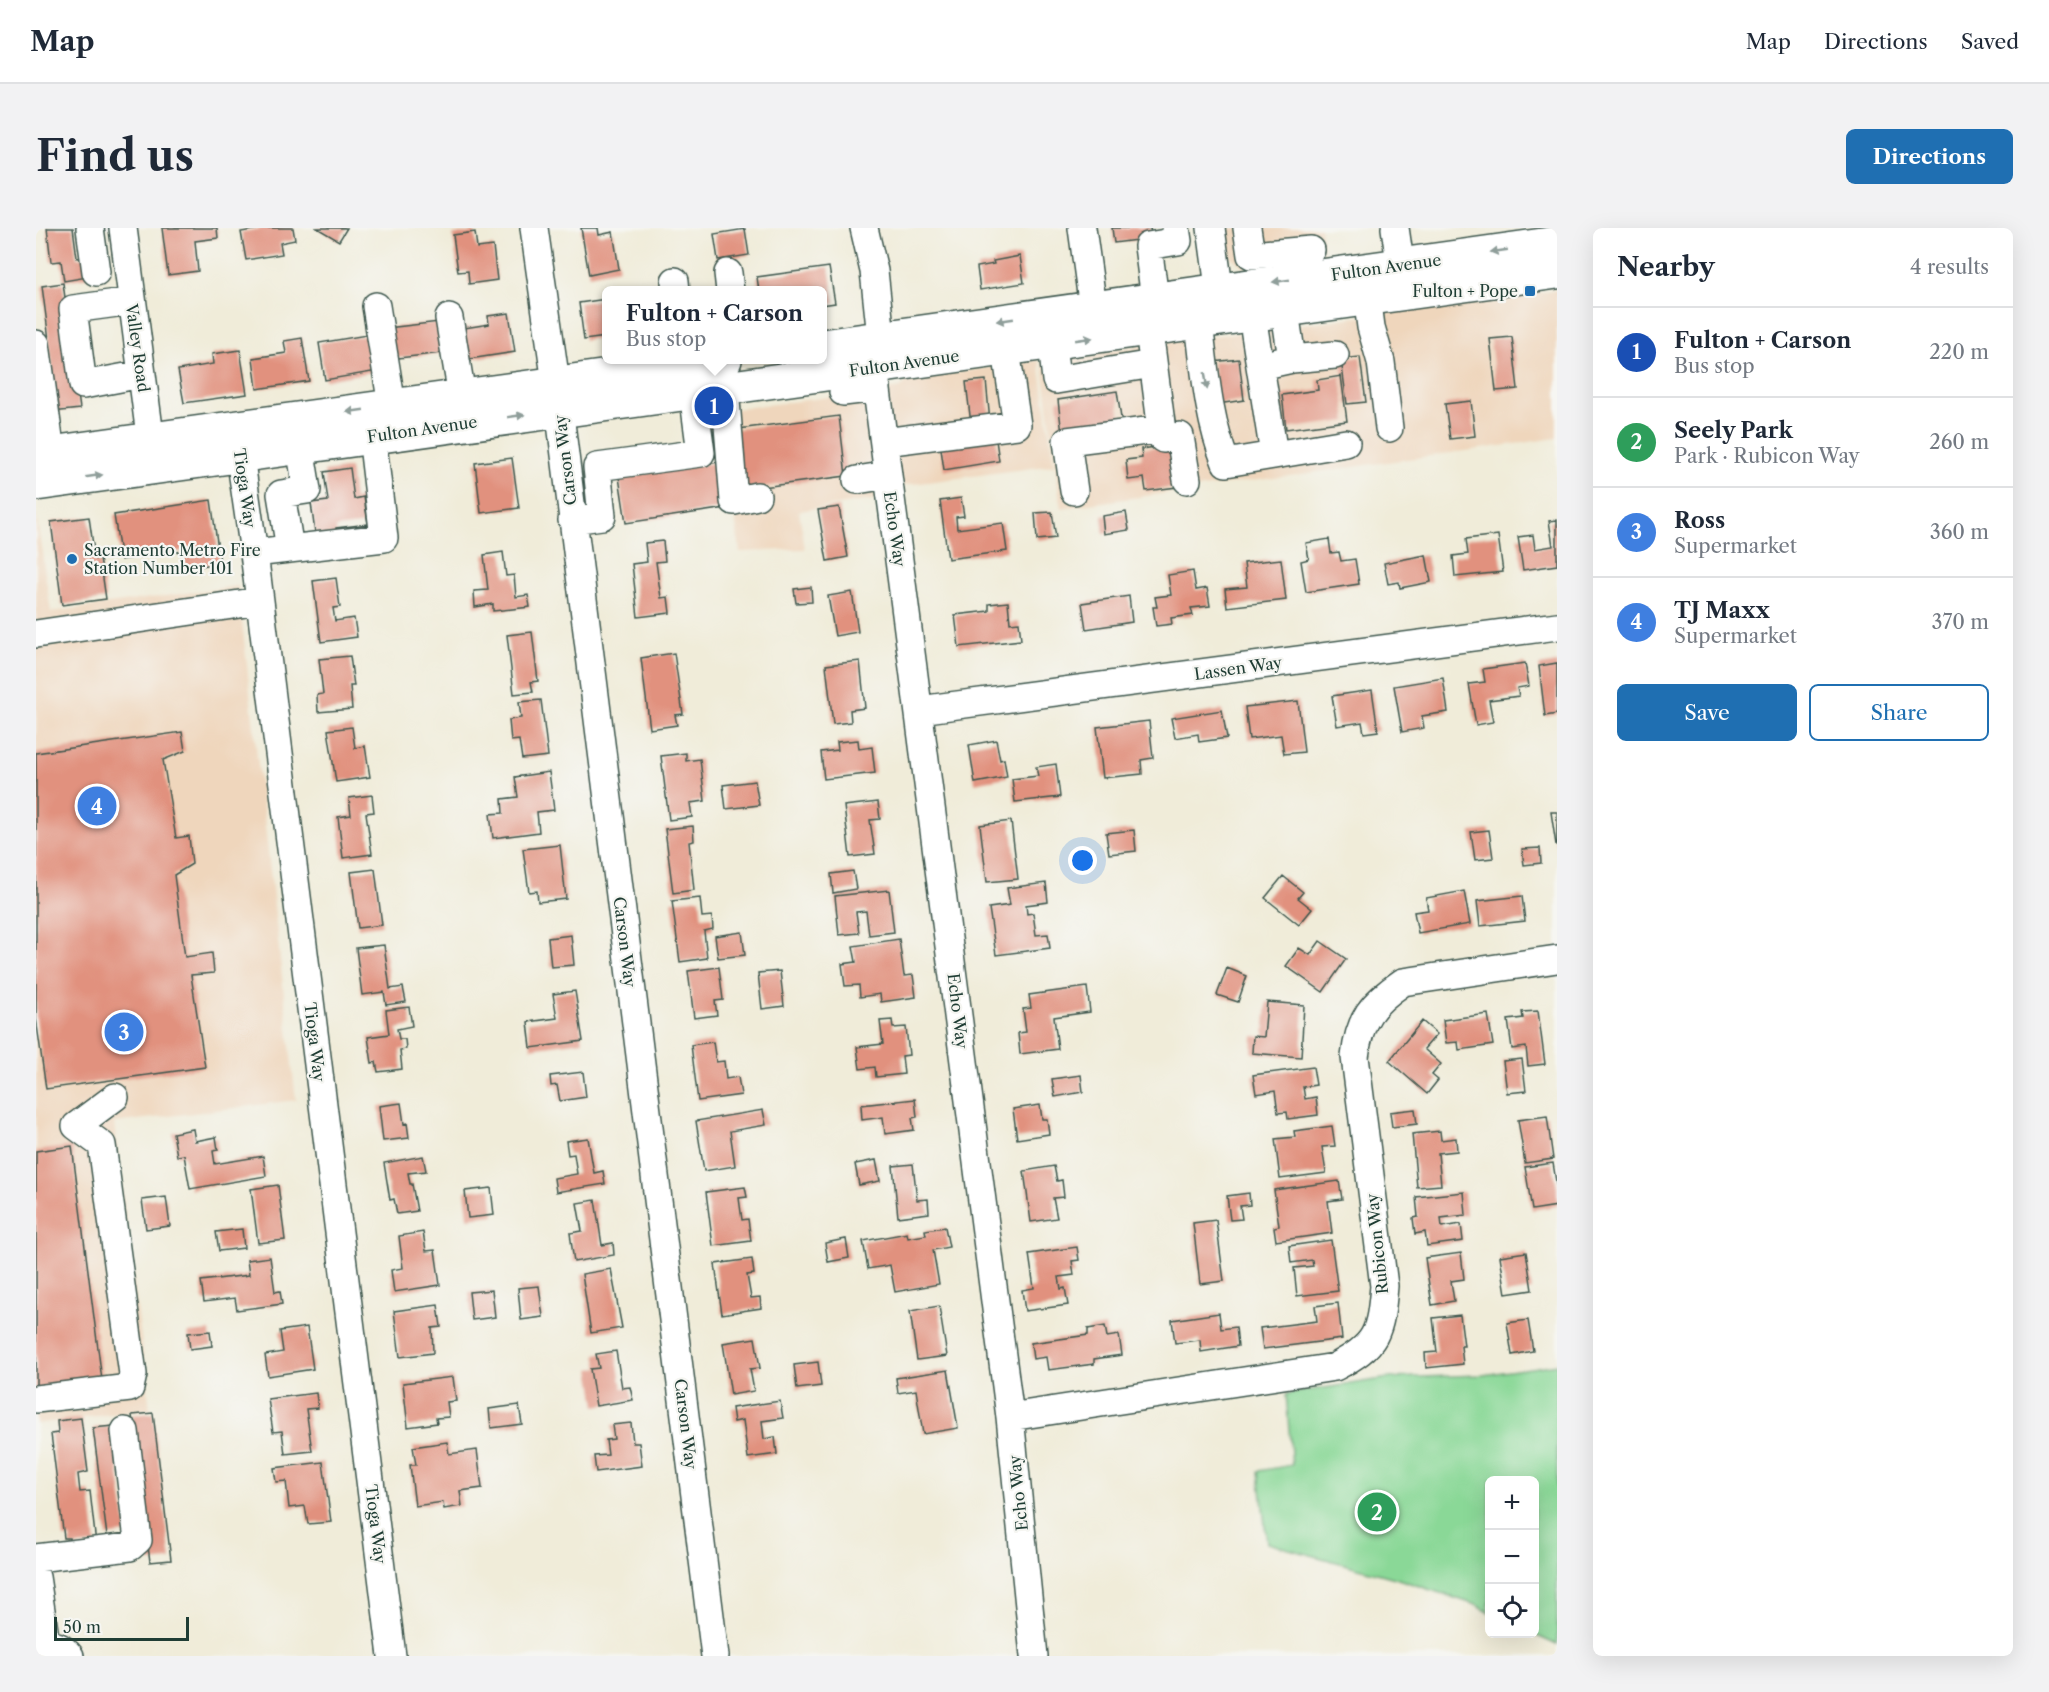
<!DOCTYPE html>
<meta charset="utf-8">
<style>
body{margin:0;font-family:"Libre Caslon Text",serif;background:#f2f2f3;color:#1f2937}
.controls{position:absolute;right:18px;bottom:18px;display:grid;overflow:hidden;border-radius:9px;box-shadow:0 6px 24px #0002}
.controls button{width:54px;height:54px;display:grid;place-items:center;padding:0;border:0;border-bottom:2px solid #e0e1e3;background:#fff;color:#1f2937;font:30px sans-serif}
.scale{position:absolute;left:18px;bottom:15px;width:135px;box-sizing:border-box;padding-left:6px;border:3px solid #1f3d34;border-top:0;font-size:16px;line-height:21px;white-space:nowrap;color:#1f3d34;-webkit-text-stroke:4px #f6f6f2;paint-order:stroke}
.you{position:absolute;left:1047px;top:633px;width:21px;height:21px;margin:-15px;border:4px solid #fff;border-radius:50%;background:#1a73e8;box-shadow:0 0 0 9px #1a73e833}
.badge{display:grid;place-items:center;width:39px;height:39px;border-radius:50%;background:#1f6fb2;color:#fff;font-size:20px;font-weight:700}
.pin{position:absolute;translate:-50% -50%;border:3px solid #fff;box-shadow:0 2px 6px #0006}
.popup{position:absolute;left:566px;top:58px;width:225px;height:78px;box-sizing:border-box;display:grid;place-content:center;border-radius:9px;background:#fff;filter:drop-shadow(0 2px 4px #0005);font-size:20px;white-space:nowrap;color:#747a83}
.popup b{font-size:22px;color:#1f2937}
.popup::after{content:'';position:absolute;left:50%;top:100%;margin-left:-12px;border:12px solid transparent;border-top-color:#fff}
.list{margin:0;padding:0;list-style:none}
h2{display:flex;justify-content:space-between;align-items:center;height:78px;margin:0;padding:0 24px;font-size:26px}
h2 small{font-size:20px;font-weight:400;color:#747a83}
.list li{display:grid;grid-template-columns:39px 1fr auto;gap:18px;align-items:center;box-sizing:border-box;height:90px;padding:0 24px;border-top:2px solid #e0e1e3}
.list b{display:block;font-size:22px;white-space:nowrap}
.list p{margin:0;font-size:20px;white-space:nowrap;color:#747a83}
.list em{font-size:20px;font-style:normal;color:#747a83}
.actions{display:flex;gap:12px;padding:18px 24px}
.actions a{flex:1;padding:14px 0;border:2px solid #1f6fb2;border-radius:9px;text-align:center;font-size:21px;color:#1f6fb2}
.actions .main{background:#1f6fb2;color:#fff}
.icon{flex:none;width:33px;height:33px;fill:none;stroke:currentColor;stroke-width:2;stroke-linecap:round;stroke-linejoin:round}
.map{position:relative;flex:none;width:1521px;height:1428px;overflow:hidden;border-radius:9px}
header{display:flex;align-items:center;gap:36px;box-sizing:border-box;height:84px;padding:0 30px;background:#fff;border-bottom:2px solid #e0e1e3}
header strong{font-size:28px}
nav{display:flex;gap:33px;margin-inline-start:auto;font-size:21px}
.intro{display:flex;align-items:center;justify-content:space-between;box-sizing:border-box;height:144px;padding:0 36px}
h1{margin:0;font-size:42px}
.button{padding:15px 27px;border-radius:9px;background:#1f6fb2;color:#fff;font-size:21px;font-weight:700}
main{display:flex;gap:36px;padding:0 36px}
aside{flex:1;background:#fff;border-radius:9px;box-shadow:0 6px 24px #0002}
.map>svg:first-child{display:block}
</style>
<header>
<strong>Map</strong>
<nav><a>Map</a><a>Directions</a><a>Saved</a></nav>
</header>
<div class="intro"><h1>Find us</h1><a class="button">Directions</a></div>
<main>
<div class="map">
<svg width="1521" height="1428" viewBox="0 0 1521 1428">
<rect width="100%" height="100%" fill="#f6f6f2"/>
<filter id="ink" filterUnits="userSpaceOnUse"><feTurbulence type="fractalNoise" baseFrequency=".0167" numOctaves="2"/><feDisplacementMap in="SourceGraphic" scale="12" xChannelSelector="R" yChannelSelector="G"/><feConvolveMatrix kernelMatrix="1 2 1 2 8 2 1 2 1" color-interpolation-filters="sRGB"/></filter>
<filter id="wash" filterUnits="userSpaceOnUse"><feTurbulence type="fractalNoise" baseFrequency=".008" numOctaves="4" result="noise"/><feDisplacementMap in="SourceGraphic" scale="24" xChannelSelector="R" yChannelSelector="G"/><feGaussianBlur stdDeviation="1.35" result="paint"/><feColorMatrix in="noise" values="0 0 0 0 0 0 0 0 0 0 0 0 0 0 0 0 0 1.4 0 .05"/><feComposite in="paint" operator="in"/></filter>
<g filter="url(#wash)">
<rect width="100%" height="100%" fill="#f0ecd9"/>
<path fill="#efd6bc" d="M1190,0H1284L1288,27L1208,39L1194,28Z
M1521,62V210L1025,280L1006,131Z
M1003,132L1018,237L840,261L841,271L763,283L769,321L704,324L683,183L865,160L871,152Z
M0,286L15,384L202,358L260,872L78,895L114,1181L0,1196Z"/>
<path fill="#8ad897" stroke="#548a66" stroke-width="1.5" d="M1521,1136V1417L1497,1406L1498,1252H1454L1453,1384L1440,1377L1359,1350L1231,1315L1223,1243L1256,1237L1250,1166L1353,1150L1447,1147Z"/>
<g id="blocks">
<path fill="#e1917e" d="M11,0H37L41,30L50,29L52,49L28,53L25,33L15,34Z
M126,0H181L182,10L159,13L162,43L132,47Z
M229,0H257L259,12L244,15L246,26L210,32L205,4Z
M281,0H311L303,13Z
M545,0H562L563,7L577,4L583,41L553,47Z
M1076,0H1114L1116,10L1078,15Z
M709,1L713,27L682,32L678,6Z
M439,4L441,20L457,18L461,52L433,56L432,43L422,44L417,7Z
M984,28L988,55L944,62L941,39L958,36L957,33Z
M793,39L799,75L786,77V63H723L721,49Z
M27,55L44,181L16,184V135L6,58Z
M570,71V109L548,112L543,75Z
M473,85L479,124L427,132L422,101L453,96L452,88Z
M403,94L406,125L354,131L351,100Z
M336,106L342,143L289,152L283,115Z
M1476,109L1482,161L1460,163L1454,111Z
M266,110L273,153L221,161L217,130L250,125L248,113Z
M204,122L211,166L148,175L142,142L177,136L176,126Z
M1324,129L1330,174L1311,176L1305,131Z
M1203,131L1208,172L1182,176L1177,134Z
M1305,148L1311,193L1250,201L1246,167L1282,162L1281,152Z
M950,152L954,194L935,196L930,154Z
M1081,163L1086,197L1026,206L1022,172Z
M1435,173L1439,208L1414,211L1409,176Z
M803,188L810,248L703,262L695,202Z
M959,205L963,233L908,242L904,214Z
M1136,217L1141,259L1110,263L1108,250L1092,252L1090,232L1106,230L1105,221Z
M476,230L483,280L445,285L439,235Z
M683,234L690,280L590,295L583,249Z
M314,240L318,271L328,269L332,296L300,300L301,309L280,312L275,275L292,273L288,244Z
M925,270L928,288L920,289L921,301L967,295L971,323L912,331L904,273Z
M175,272L184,335L147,341L146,323L85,332L78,287Z
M803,279L812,329L791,333L782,282Z
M1016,284L1020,310L1001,312L999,285Z
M1090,284L1093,302L1068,306L1066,288Z
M53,289L59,331L64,330L70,371L26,377L15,294Z
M1521,292V337L1487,342L1482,309L1497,307L1499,321L1517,318L1513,293Z
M1462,307L1467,344L1419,349L1417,328L1432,326L1430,311Z
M1293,311L1295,325L1303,324L1305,333L1319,331L1323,356L1270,364L1265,333L1273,331L1270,315Z
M627,313L629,333L620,334L625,370L632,369L634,385L602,389L596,336L611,334L609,315Z
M467,324L470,348L478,347L480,369L492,367L494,379L457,383V376L439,379L438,363L452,362L448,327Z
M1390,327L1395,354L1364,360L1363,354L1352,356L1348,335Z
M1245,331L1250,372L1191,379L1189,361L1211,359L1208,335Z
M1157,343L1160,362L1171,360L1174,378L1155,380L1157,387L1135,390L1136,396L1120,398L1117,379H1121L1119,369L1135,367L1132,347Z
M300,350L304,379L297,380L299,393L318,390L321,409L285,414L277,353Z
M775,359L776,374L760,375L758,361Z
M816,364L822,404L799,408L792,368Z
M1093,368L1096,394L1050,401L1046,375Z
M972,374L974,395L983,394L985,412L923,419L919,387L953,383V376Z
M496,404L502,453L495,454L497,464L478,466L471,407Z
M638,425L647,486L639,487L641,497L614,501L605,430Z
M314,428L318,458H314L316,481L282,484L281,467L287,466L283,431Z
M824,433L829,480L814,482L815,494L797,496L790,437Z
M1489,435L1493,458L1481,460L1483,468L1453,472L1457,494L1440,497L1433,456L1449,454L1447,441Z
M1521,435V486L1509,488L1503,438Z
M1407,450L1412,484L1386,488L1388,500L1366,504L1358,458Z
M1336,462L1342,503L1328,505L1326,494L1301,498L1296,468Z
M505,472L512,528L486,531L483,512L475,513L473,492L485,490L483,474Z
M1262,473L1268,524L1248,526L1245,507L1213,511L1209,479Z
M1186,482L1191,510L1163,514L1162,506L1139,510L1135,490Z
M1113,493L1117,530L1105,532L1106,546L1067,550L1061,499Z
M316,499L319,520L329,518L334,549L300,554L292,502Z
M146,504L149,523L127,532L140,610L153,608L156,636L138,647L149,729L176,725L178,745L155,747L169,839L10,861L0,790V525Z
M822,512L823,521L836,519L839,545L788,551L785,524L802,522L801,514Z
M960,512L964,532L968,531L971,549L939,555L933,517Z
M650,525V533L664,531L669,573L654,575L656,589L633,592L625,528Z
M1020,536L1024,569L979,574L976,551L1002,548L1000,539Z
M513,544L518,582L501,584L503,604L457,610L454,586L467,585L466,571L482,569L479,549Z
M719,553L723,577L690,581L687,557Z
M336,567L338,584L330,585L336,626L307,630L302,589L315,587L313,570Z
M842,574L844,591L834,592L839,626L814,629L808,578Z
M1515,584H1521V617H1520Z
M975,593L982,651L951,654L944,597Z
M657,598L658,613L653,614L658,662L637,665L629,601Z
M1098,602L1100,623L1073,626L1070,605Z
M1453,602L1457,630L1439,632L1435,604Z
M524,617L530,671L502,674L501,663L493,664L487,621Z
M1504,620L1505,635L1488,637L1486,621Z
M339,641L346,697L322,700L315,644Z
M817,643L820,661L797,665L795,646Z
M1247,648L1267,664L1262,670L1276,681L1263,697L1229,670Z
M1010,655L1012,674L990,677L991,686L997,685L1000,707L1012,706L1014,720L960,727L953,680L974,677L971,660Z
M853,662L858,704L833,707L830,683L820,684L823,705L803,707L799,668Z
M1428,663L1434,696L1382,705L1378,684L1392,682L1390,670Z
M1486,668L1489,693L1444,698L1441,673Z
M664,670L666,689L676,688L677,701L668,703L671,730L644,734L636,673Z
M706,704L709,727L682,730L679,708Z
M535,707L538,737L515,739L512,710Z
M863,711L868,748L877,747L880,769L845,774L844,766L824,769L823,757L809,758L806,736L820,734L817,718Z
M1284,713L1310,731L1287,764L1250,738L1263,720L1274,727Z
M348,717L354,761L367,759L370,774L350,777L348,764L326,767L320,720Z
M683,739L687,772L679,773L681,787L658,790L652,743Z
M1191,740L1211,748L1202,774L1181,767Z
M744,743L748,778L726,781L722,745Z
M1051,759L1054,784L1018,789L1022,821L984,826L982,805L990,804L987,781L995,780L993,767Z
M539,763L547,813L495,820L492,794L521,790L517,766Z
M1231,774L1268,777L1265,829L1216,825L1217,808L1228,809Z
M373,779L376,798L361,801L363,811H369L370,821L364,822L366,841L342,844L340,834L336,835L332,809L353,806L350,782Z
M1502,783L1509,836L1492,838L1490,819L1476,821L1472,792L1487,790L1486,784Z
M1452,786L1457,817L1423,822L1422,814L1410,815L1407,792Z
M856,792L857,800L870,799L873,827L866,828L868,846L840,849L839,839L824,841L821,819L847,816L844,793Z
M1386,793L1401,806L1388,821L1405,836L1396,847L1402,852L1391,866L1353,833Z
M677,814L680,834L688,833L690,851L702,849L705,867L662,873L655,817Z
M1486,831L1490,863L1471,865L1467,833Z
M1277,839L1280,857L1267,859L1269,871L1280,869L1282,887L1252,891L1251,884L1242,885L1239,863L1220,866L1217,847Z
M547,844L550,869L524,873L521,857L515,858L514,848Z
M1045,847L1047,864L1019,869L1016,851Z
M879,871L881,889L876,890L878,902L849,906L847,889L826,892L825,877Z
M365,875L368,896L371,895L373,910L347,913L343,878Z
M1004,877L1006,891H1011L1013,906L981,911L977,881Z
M1379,881L1381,896L1356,899L1354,884Z
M727,882L730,897L694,903L699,938L668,943L660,893Z
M1511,888L1517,931L1489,935L1482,892Z
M1296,898L1299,918L1286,919L1290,945L1244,951L1239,911L1259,909L1258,903Z
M157,901L159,913L180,909L182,922L177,923L179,936L227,928L230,948L154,961L148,927L141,928L137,905Z
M1404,903L1405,912L1420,910L1421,923L1402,925L1405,957L1381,959L1376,906Z
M552,910L558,945L567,943L569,956L520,964L518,950L541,946L538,926L532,927L530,913Z
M36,918L66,1152L0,1162V923Z
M387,928L390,943L372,945L374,956H376L381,983L361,986L358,971L354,972L348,935Z
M840,932L844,953L823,957L819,936Z
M1517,935L1521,960V978L1496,982L1489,939Z
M877,936L881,972L892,971L893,985L862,989L857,938Z
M1018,938L1021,953L1026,952L1028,969L1017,970L1021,990L995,994L988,943Z
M1303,953L1306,971L1292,973L1296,1005L1240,1013L1238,999L1243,998L1238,962Z
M242,957L249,1012L222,1015L215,961Z
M709,959L711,969L703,970L706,992L712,991L715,1013L677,1018L670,964Z
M455,960L458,987L432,990L429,963Z
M1428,964L1430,987L1405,990L1406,999L1425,996L1427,1013L1391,1018L1389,1004L1379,1006L1377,990L1382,989L1380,969Z
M1213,965L1214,977L1204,978L1206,991L1194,992L1191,968Z
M130,969L134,998L110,1001L106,972Z
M559,972L566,1017L577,1015L578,1027L538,1034L534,1005L546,1003L541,975Z
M1180,992L1188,1053L1164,1056L1157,995Z
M909,999L913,1019L897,1022L903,1056L859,1064L854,1037L832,1041L827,1013L871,1005L872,1010L890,1007L889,1002Z
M206,1001L208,1020L183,1023L180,1004Z
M387,1004L390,1023L399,1022L404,1057L358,1064L355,1042L367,1040L363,1008Z
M810,1011L813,1030L792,1034L789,1015Z
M1295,1012L1302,1063L1261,1068L1258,1040L1277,1038L1276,1032L1255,1035L1253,1018Z
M1041,1019L1043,1032L1036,1033L1038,1047L1023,1049L1025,1061L1029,1060L1032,1077L989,1083L986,1062L998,1060L993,1026Z
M1490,1024L1496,1062L1470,1066L1464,1028Z
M1425,1025L1428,1051L1415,1053L1418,1073L1396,1077L1389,1030Z
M234,1029L239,1064L244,1063L246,1076L201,1082L199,1070L168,1074L165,1053L213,1047L211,1032Z
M716,1031L718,1046L711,1047L715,1070L724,1069L725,1080L686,1086L679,1036Z
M575,1041L586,1100L555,1105L546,1046Z
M503,1058L507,1089L485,1092L482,1060Z
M456,1062L459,1089L436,1092L433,1064Z
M1302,1075L1306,1111L1227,1121L1224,1100L1281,1093L1279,1078Z
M402,1077L405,1099L396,1100L397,1125L364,1129L358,1083Z
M903,1078L911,1128L881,1132L874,1083Z
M1183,1085L1185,1101L1200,1099L1202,1118L1165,1124L1164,1112L1139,1115L1136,1092Z
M1424,1087L1428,1118H1425L1427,1136L1390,1140L1389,1125L1401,1124L1397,1090Z
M1492,1092L1497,1123L1476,1127L1471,1095Z
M1069,1098L1071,1109L1083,1107L1086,1127L1058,1131V1136L1012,1142L1010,1129L997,1131L995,1115L1052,1107V1101Z
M271,1099L277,1141L232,1148L229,1127L247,1124L244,1103Z
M174,1103L176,1118L154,1121L152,1105Z
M719,1110L724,1140L714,1141L718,1163L695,1167L687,1115Z
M580,1123L586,1160L594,1159L597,1172L560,1178L554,1141L563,1140L560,1126Z
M782,1134L785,1158L761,1161L758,1137Z
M912,1142L922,1200L887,1206L880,1162L862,1165L860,1150Z
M417,1149L420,1173L411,1174L413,1189L400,1190L401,1195L372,1199L367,1155Z
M280,1165L282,1180L270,1181L276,1223L249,1226L246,1203L237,1204L232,1171Z
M744,1173L747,1190L726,1193L728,1211L739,1209L741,1226L712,1230L707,1192L698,1194L696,1180Z
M483,1177L486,1196L455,1200L453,1181Z
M117,1185L135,1332L114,1334L96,1187Z
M45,1190L52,1244L42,1246L44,1264L54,1263L60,1316L35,1319L34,1310H28L15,1206L22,1205L21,1193Z
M595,1195L597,1215H603L606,1238L560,1244L558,1228L572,1227L570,1212L578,1211L576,1197Z
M77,1198L91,1305L71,1308L57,1200Z
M411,1214L413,1226L441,1222L446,1260L424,1263L426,1278L408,1281L407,1274L379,1278L374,1237H380L377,1219Z
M287,1234L295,1294L272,1296L269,1278L253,1280L250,1253L240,1254L238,1240Z"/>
</g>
</g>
<g filter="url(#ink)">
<use href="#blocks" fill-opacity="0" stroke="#3e574d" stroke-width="1.5"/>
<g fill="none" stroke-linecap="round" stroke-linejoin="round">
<defs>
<path id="minor" d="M54,0L60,44
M87,0L117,231
M498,0L520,155L679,1428
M828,0L838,43L845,109L838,139L974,1189L998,1428
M1046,0L1057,80
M1175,0L1186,82
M1211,0L1215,27L1275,22
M1359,0L1367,55
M692,45L694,63
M1329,52L1335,99L1345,134L1353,200
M639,53L640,63
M1119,71L1112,18L1142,13L1140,0
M96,73L37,81L47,157L106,146
M340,78L356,178
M413,90L426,168
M1163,95C1169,143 1172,190 1190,235L1238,227L1216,87
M1113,102L1127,211L1144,208L1151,252
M1016,115L1020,152L1117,136
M0,116L15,225
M1256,131L1299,127
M1224,138L1256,131L1249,83
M689,160L698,273L721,268
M807,164L841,160
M201,207L218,325L356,1428
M848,214L981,197L970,122
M1238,227L1310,215
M821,252L852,247
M1038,263L1031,213L1126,201
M536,292L566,288L561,239L665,225L657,164
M254,321L245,266L271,262L264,218
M218,325L348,310L336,208
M0,406L224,373
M883,482L1521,398
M0,1171L94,1160L97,1146L66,917L40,898L79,869
M974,1189L1299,1139C1342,1117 1344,1104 1348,1058L1319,829C1323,791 1336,775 1367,754L1521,731
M0,1330L94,1319L102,1312L89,1203
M0,1349L10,1416
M0,1421C14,1414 24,1416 34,1428"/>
<path id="major" d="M786,118L1521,15
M0,227L689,132
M0,256L1521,44"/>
</defs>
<use href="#minor" stroke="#3e574d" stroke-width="30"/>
<use href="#major" stroke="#3e574d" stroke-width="36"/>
<use href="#minor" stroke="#fff" stroke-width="27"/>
<use href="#major" stroke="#fff" stroke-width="33"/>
</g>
<defs><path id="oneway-solid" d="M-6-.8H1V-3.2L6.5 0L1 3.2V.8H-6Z" transform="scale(1.5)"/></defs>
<g fill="#8f9e9a">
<use href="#oneway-solid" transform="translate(1463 23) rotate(172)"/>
<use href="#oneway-solid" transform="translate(1245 53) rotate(172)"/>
<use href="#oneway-solid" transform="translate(969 92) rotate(172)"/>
<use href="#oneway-solid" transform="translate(1048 111) rotate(-8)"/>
<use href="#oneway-solid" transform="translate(1170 153) rotate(82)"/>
<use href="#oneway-solid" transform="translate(319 183) rotate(172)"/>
<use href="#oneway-solid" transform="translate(480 188) rotate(-8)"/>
<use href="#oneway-solid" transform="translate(58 248) rotate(-8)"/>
</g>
</g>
<g fill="#1f6fb2" stroke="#f6f6f2" stroke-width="2">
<rect x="1488" y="57" width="12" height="12" rx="3"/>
<circle cx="36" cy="331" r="6"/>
</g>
<g text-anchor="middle" stroke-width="4.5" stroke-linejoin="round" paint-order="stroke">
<g font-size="16" fill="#1f3d34" stroke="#f6f6f2">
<text transform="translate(1350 39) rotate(-8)" y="6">Fulton Avenue</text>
<text transform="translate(102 120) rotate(82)" y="6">Valley Road</text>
<text transform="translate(868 135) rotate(-8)" y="6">Fulton Avenue</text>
<text transform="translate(386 201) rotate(-8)" y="6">Fulton Avenue</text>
<text transform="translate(529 232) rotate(-97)" y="6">Carson Way</text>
<text transform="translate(209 260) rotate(82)" y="6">Tioga Way</text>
<text transform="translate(859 301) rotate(82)" y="6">Echo Way</text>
<text transform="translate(1202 440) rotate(-8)" y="6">Lassen Way</text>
<text transform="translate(589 714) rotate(83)" y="6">Carson Way</text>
<text transform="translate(922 783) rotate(83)" y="6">Echo Way</text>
<text transform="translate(279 814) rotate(83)" y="6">Tioga Way</text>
<text transform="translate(1341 1016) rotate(-96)" y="6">Rubicon Way</text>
<text transform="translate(650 1196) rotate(83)" y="6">Carson Way</text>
<text transform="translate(982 1265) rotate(-96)" y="6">Echo Way</text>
<text transform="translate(340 1296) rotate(83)" y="6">Tioga Way</text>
</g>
<g font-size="16" fill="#1f3d34" stroke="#f6f6f2" text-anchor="end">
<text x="1482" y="69">Fulton + Pope</text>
<text x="48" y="328" text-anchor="start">Sacramento Metro Fire<tspan x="48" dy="18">Station Number 101</tspan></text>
</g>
</g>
</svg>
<div class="controls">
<button>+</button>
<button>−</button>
<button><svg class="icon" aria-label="locate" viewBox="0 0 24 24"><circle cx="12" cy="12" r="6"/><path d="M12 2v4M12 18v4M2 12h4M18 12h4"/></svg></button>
</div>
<div class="scale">50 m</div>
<div class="you"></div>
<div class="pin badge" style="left:678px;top:178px;background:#1a4fb4">1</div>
<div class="popup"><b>Fulton + Carson</b>Bus stop</div>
<div class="pin badge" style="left:1341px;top:1284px;background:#2e9e5b">2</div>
<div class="pin badge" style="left:88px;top:804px;background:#3f7fe0">3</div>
<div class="pin badge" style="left:61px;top:578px;background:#3f7fe0">4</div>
</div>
<aside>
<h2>Nearby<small>4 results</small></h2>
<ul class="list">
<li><span class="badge" style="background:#1a4fb4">1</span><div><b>Fulton + Carson</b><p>Bus stop</p></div><em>220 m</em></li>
<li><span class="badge" style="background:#2e9e5b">2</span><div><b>Seely Park</b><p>Park · Rubicon Way</p></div><em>260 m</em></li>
<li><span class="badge" style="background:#3f7fe0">3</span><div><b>Ross</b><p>Supermarket</p></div><em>360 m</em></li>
<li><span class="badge" style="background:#3f7fe0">4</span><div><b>TJ Maxx</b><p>Supermarket</p></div><em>370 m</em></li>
</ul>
<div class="actions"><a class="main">Save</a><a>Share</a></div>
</aside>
</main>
